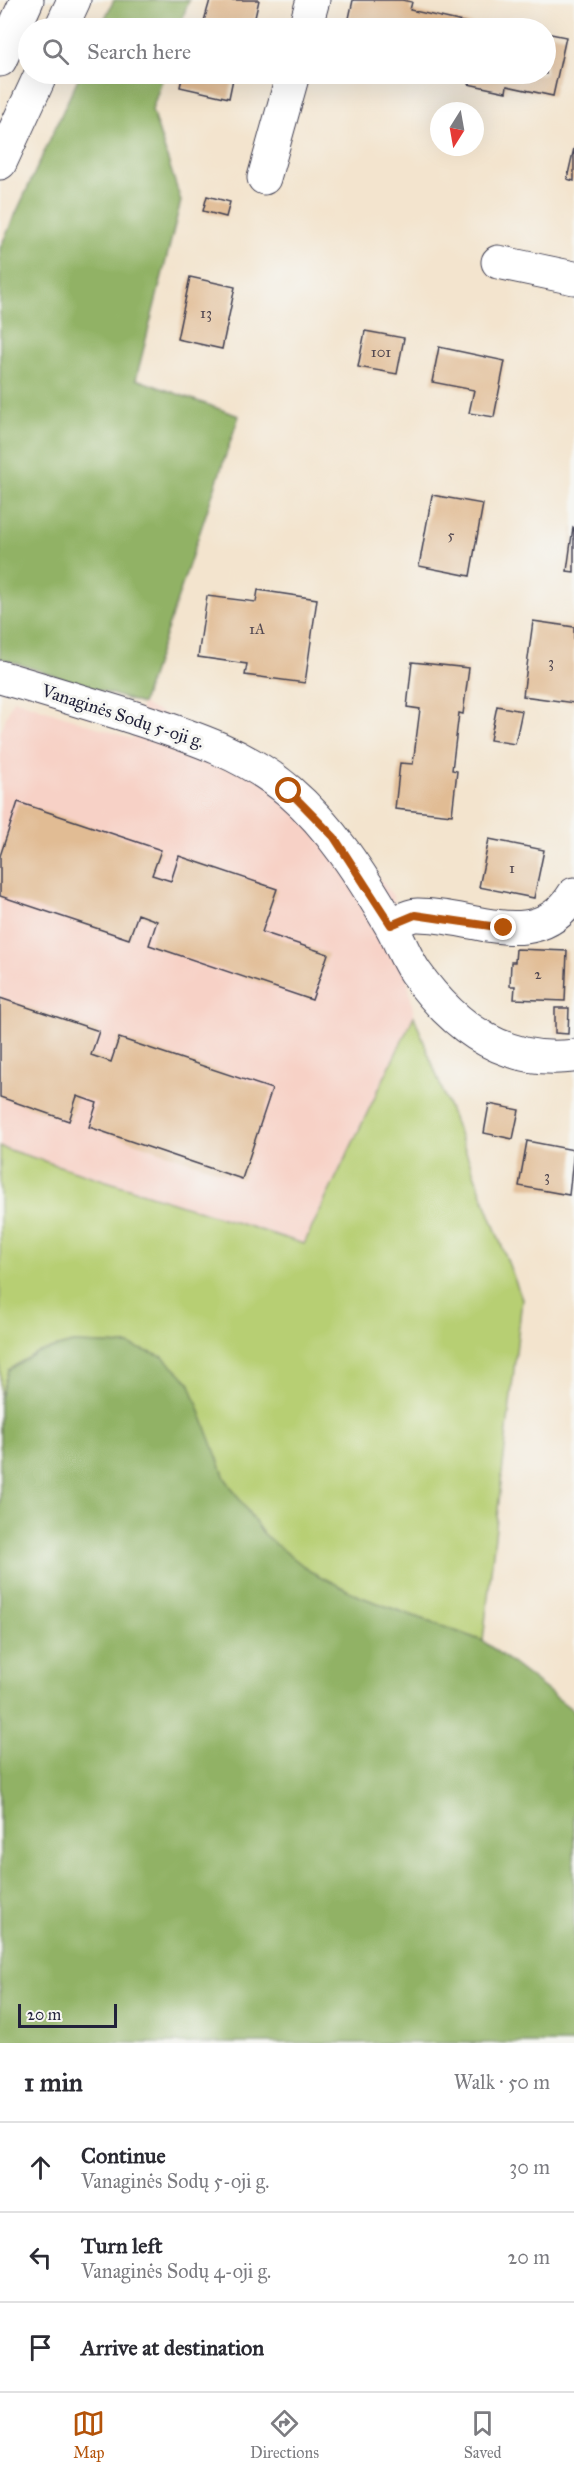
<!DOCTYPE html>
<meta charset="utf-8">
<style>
body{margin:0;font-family:"IM FELL Great Primer",serif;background:#f2f2f3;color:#2b2b33}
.compass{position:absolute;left:430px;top:102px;width:54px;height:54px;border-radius:50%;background:#fff;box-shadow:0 6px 24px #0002;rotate:191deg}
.scale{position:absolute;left:18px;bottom:15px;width:99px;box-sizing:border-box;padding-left:6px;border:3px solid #22223b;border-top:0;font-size:16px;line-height:21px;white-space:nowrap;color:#22223b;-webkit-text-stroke:4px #f6f6f2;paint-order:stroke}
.stop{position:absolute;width:18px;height:18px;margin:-14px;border:4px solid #b45309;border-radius:50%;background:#fff}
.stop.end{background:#b45309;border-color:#fff;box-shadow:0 2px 6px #0008}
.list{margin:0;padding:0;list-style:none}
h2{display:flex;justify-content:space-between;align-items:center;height:78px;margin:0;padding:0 24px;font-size:26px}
h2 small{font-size:20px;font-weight:400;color:#7c7c81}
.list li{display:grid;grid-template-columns:39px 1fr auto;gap:18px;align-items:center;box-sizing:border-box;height:90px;padding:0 24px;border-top:2px solid #e1e1e2}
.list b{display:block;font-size:22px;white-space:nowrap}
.list p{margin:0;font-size:20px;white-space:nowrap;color:#7c7c81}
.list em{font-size:20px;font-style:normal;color:#7c7c81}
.icon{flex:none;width:33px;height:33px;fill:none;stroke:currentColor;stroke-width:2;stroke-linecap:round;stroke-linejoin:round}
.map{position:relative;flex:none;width:574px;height:2043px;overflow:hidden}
.search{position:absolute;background:#fff;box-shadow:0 6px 24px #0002;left:18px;right:18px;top:18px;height:66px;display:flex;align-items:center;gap:15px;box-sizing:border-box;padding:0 21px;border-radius:33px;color:#7c7c81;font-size:22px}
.sheet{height:348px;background:#fff}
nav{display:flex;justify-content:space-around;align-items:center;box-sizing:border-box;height:84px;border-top:2px solid #e1e1e2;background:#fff;font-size:16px;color:#7c7c81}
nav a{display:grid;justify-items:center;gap:3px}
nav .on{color:#b45309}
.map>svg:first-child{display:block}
</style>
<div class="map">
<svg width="574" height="2043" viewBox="0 0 574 2043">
<rect width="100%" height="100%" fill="#f6f6f2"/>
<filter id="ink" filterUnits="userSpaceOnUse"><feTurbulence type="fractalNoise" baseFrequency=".0167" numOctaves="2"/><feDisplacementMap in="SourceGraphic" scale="12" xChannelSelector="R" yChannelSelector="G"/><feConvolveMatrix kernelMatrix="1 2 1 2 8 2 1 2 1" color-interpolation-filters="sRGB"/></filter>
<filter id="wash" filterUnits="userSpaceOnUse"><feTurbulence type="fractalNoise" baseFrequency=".008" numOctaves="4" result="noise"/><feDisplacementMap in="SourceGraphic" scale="24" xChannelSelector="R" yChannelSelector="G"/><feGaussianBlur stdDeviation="1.35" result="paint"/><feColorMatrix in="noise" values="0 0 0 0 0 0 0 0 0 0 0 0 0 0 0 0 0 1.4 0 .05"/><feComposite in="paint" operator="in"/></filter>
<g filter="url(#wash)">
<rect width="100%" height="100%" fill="#f3e4ce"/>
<path fill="#f7d1c6" d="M13,699L132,739L142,704L299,777L393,896L414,1016L304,1244L0,1147V733Z"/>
<path fill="#b7cf73" stroke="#6c7857" stroke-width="1.5" d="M414,1016L522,1299L483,1641L361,1597L310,1572L263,1534L225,1478L189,1383L129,1345L72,1343L36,1353L9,1370L0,1398V1147L304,1244Z"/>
<path fill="#91b265" stroke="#5a6a50" stroke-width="1.5" d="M114,0H189L179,28H100Z
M80,74H164L152,110L181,201L136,379L239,416L142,704L0,658V248Z
M73,1343L129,1345L163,1357L189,1382L225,1478L263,1534L310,1571L361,1597L483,1641L574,1711V2043H0V1398L8,1370L36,1353Z"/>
<g id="blocks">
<path fill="#e1bc94" d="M210,0H259L254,22L251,21L249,28H202Z
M353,0H402L412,2L410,10L489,28H365L348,23Z
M546,33L566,37L553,96L507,86L506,92L468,84L470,74H546Z
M183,74H234L229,98L180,87Z
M574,148V181L567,179Z
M207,196L230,202L226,217L203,211Z
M190,277L235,287L222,349L177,339Z
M365,331L404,338L397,374L358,367Z
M439,347L505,361L494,417L469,413L474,390L432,382Z
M432,495L483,504L470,576L419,566Z
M573,527L574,528V572L567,571Z
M258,590L317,599L305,683L245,675L247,664L198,657L207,596L256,602Z
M533,621L574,627V703L523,696Z
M412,662L469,668L463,714L459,713L452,770L457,771L452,815L395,809L400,763L413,764L420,709L407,707Z
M497,706L522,711L515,744L490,740Z
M18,802L161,850L152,875L171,881L179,856L277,889L262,932L328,954L312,1000L149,945L157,921L138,914L129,939L0,896V856Z
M489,839L544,850L534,898L479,887Z
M516,949L567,951L565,1001L514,999L515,986H510L511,962H515Z
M0,998L99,1031L91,1055L111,1062L119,1038L272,1089L242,1179L89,1127L97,1103L77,1096L69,1121L0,1097Z
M555,1008H569L568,1034L555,1033Z
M489,1104L519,1110L513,1139L484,1133Z
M527,1141L574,1150L569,1195L519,1186Z"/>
</g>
</g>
<g filter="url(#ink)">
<use href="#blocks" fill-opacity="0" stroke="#413f51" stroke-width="1.5"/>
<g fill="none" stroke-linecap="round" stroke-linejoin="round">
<defs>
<path id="street" d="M305,28L313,0
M264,178L293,74
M498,262L574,278
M0,677C42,689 84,702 126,715C183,734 242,751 289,791C331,827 362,876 390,924C399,939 405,957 415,972C453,1026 504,1065 574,1056
M391,925C398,922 408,915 417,915C472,914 537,955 574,894"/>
<path id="highway" d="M61,28L74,0
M0,60L27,0
M0,163L41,74"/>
</defs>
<use href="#street" stroke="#413f51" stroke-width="35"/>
<use href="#highway" stroke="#413f51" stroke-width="35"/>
<use href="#street" stroke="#fff" stroke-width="33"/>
<use href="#highway" stroke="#fff" stroke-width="33"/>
</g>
</g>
<g fill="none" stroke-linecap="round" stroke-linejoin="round" filter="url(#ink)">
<path stroke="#b45309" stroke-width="8" d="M289,791L334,837L391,925L415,915L504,928"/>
</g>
<g text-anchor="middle" stroke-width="6" stroke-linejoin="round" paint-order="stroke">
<g font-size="15" fill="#524851">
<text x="206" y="318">13</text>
<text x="381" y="357">101</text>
<text x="451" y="540">5</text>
<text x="257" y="634">1A</text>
<text x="551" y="667">3</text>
<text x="512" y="873">1</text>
<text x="538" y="979">2</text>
<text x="547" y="1181">3</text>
</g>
<g font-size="18" fill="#22223b" stroke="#f6f6f2">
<text transform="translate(123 716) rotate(18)" y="6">Vanaginės Sodų 5-oji g.</text>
</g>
</g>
</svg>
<svg class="compass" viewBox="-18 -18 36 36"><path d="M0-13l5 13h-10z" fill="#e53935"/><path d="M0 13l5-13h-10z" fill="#7c7c81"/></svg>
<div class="scale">20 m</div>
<div class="stop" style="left:289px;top:791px"></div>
<div class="stop end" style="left:504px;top:928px"></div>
<div class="search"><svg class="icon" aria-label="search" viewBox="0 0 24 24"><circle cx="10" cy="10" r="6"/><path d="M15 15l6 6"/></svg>Search here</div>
</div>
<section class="sheet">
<h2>1 min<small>Walk · 50 m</small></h2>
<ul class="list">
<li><svg class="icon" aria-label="ahead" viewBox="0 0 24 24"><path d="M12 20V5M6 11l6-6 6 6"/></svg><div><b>Continue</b><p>Vanaginės Sodų 5-oji g.</p></div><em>30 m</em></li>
<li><svg class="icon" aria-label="left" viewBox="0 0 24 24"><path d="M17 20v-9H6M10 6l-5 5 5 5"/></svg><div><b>Turn left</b><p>Vanaginės Sodų 4-oji g.</p></div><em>20 m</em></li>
<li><svg class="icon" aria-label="arrive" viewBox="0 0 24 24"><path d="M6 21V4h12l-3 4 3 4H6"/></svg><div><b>Arrive at destination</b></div></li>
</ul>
</section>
<nav>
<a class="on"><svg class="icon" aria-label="map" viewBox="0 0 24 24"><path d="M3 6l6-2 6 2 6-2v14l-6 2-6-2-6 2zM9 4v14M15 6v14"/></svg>Map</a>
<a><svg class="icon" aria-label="directions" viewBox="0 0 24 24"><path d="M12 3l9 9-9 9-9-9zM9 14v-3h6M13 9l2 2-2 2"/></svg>Directions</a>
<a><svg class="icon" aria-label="saved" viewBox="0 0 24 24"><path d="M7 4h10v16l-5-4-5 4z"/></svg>Saved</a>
</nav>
